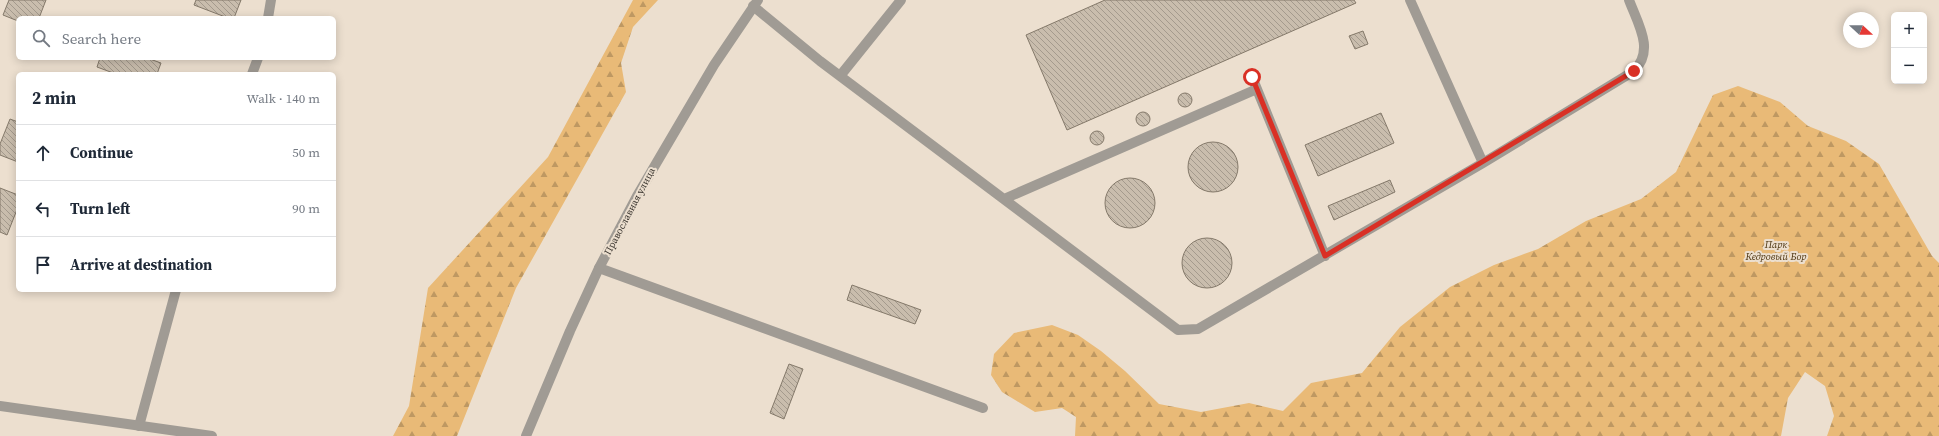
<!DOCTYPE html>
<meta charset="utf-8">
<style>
body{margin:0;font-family:"Source Serif 4",serif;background:#f2f2f3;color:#1f2937}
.controls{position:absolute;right:12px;top:12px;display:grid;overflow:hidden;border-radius:6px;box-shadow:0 2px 10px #0003}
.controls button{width:36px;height:36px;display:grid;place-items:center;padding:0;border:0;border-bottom:1px solid #e0e1e3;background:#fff;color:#1f2937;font:20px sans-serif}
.compass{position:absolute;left:1843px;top:12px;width:36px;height:36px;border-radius:50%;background:#fff;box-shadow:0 2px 10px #0003;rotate:111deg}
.stop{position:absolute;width:12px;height:12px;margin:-9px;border:3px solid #d93025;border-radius:50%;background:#fff}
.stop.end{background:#d93025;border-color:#fff;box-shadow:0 1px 4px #0008}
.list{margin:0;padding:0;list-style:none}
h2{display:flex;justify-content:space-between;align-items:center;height:52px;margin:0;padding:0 16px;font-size:17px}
h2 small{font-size:13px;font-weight:400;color:#747a83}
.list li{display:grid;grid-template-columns:26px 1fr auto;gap:12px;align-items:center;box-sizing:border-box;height:56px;padding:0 16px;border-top:1px solid #e0e1e3}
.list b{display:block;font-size:15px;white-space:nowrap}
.list em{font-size:13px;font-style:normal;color:#747a83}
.icon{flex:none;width:22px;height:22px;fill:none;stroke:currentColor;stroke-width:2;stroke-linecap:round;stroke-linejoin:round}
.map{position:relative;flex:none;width:1939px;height:436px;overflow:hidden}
.search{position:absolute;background:#fff;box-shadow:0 2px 10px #0003;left:16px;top:16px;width:320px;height:44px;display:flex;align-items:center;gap:10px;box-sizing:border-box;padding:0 14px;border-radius:6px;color:#747a83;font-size:15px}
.panel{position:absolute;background:#fff;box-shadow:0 2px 10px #0003;left:16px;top:72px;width:320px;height:220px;border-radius:6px}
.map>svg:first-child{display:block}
</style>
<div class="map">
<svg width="1939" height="436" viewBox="0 0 1939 436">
<defs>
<pattern id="forest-firs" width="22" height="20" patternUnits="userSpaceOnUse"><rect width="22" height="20" fill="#e9ba77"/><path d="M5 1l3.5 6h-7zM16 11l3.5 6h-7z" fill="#be9862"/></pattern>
<pattern id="building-back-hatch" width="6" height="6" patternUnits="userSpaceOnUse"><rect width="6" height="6" fill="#c9bdad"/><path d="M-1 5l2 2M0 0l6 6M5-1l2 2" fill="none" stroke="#a49a8d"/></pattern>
</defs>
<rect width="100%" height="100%" fill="#ecdfcf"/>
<path fill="url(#forest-firs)" d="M633,0H658L633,27L621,63L626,92L516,288L457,436H393L409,406L428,288L548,157Z
M1738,86L1780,102L1808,126L1846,141L1879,164L1932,256L1939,263V436H1827L1834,416L1825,386L1805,372L1788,398L1781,436H1075L1076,417L1062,408L1035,412L1002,392L991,375L994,354L1014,333L1052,325L1078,335L1101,351L1125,371L1159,404L1201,412L1249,403L1283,411L1311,383L1362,373L1400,327L1450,287L1494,265L1538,249L1586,221L1641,199L1676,172L1713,95Z"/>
<path fill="url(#building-back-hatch)" stroke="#84796a" d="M9,0H46L39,18H18V21L3,15Z
M196,0H241L234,18H228L194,5Z
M1105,0H1354L1356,3L1067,130L1026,35Z
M1363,31L1368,44L1355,49L1349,36Z
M100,58H147L161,63L157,74H116L97,67Z
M1178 100a7 7 0 1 1 14 0a7 7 0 1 1-14 0Z
M1136 119a7 7 0 1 1 14 0a7 7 0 1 1-14 0Z
M1381,113L1394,143L1318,176L1305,145Z
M10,119L18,122V162L0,155V144Z
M1090 138a7 7 0 1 1 14 0a7 7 0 1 1-14 0Z
M1188 167a25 25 0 1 1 50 0a25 25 0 1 1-50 0Z
M1105 203a25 25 0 1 1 50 0a25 25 0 1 1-50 0Z
M1390,180L1395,192L1334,220L1328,206Z
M0,188L18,195V207L7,235L0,232Z
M1182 263a25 25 0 1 1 50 0a25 25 0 1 1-50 0Z
M852,285L921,310L915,324L847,300Z
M789,364L803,369L784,419L770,413Z"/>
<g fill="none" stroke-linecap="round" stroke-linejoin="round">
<path stroke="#a09b94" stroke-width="10" d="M1410,0L1483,163
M753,6L820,61L1178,330L1198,329L1483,163L1634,71C1655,50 1638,24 1629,0
M268,18L271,0
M252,74L258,58
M840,76L901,0
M1252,77L1325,256
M1004,199L1257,89
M599,268L983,408
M139,426L176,290"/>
<path stroke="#a09b94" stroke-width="10" d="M0,406L212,436
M526,436L570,331L599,268L637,196L714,65L758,0"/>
</g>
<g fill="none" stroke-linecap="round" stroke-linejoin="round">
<path stroke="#d93025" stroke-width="5" d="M1252,77L1325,256L1634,71"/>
</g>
<g text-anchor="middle" stroke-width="4" stroke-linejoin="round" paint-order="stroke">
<g font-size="10" fill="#39342e" stroke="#ecdfcf">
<text transform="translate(629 211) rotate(-62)" y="4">Православная улица</text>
</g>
<g font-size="10" font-style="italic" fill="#4c340f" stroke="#ecdfcf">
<text x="1776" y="248">Парк<tspan x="1776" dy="12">Кедровый Бор</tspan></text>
</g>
</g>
</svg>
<div class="controls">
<button>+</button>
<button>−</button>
</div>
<svg class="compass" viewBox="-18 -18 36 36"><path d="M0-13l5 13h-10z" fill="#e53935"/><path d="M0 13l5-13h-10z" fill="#747a83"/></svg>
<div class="stop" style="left:1252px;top:77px"></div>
<div class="stop end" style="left:1634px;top:71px"></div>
<div class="search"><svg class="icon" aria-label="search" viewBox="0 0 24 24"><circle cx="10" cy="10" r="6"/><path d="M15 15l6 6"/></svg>Search here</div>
<section class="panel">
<h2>2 min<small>Walk · 140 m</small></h2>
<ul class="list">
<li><svg class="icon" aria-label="ahead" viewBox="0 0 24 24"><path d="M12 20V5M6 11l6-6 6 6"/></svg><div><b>Continue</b></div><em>50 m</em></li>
<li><svg class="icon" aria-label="left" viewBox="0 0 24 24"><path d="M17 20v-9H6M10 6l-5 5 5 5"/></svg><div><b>Turn left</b></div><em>90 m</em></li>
<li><svg class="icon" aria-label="arrive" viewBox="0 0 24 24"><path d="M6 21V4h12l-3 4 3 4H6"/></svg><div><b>Arrive at destination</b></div></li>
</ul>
</section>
</div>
